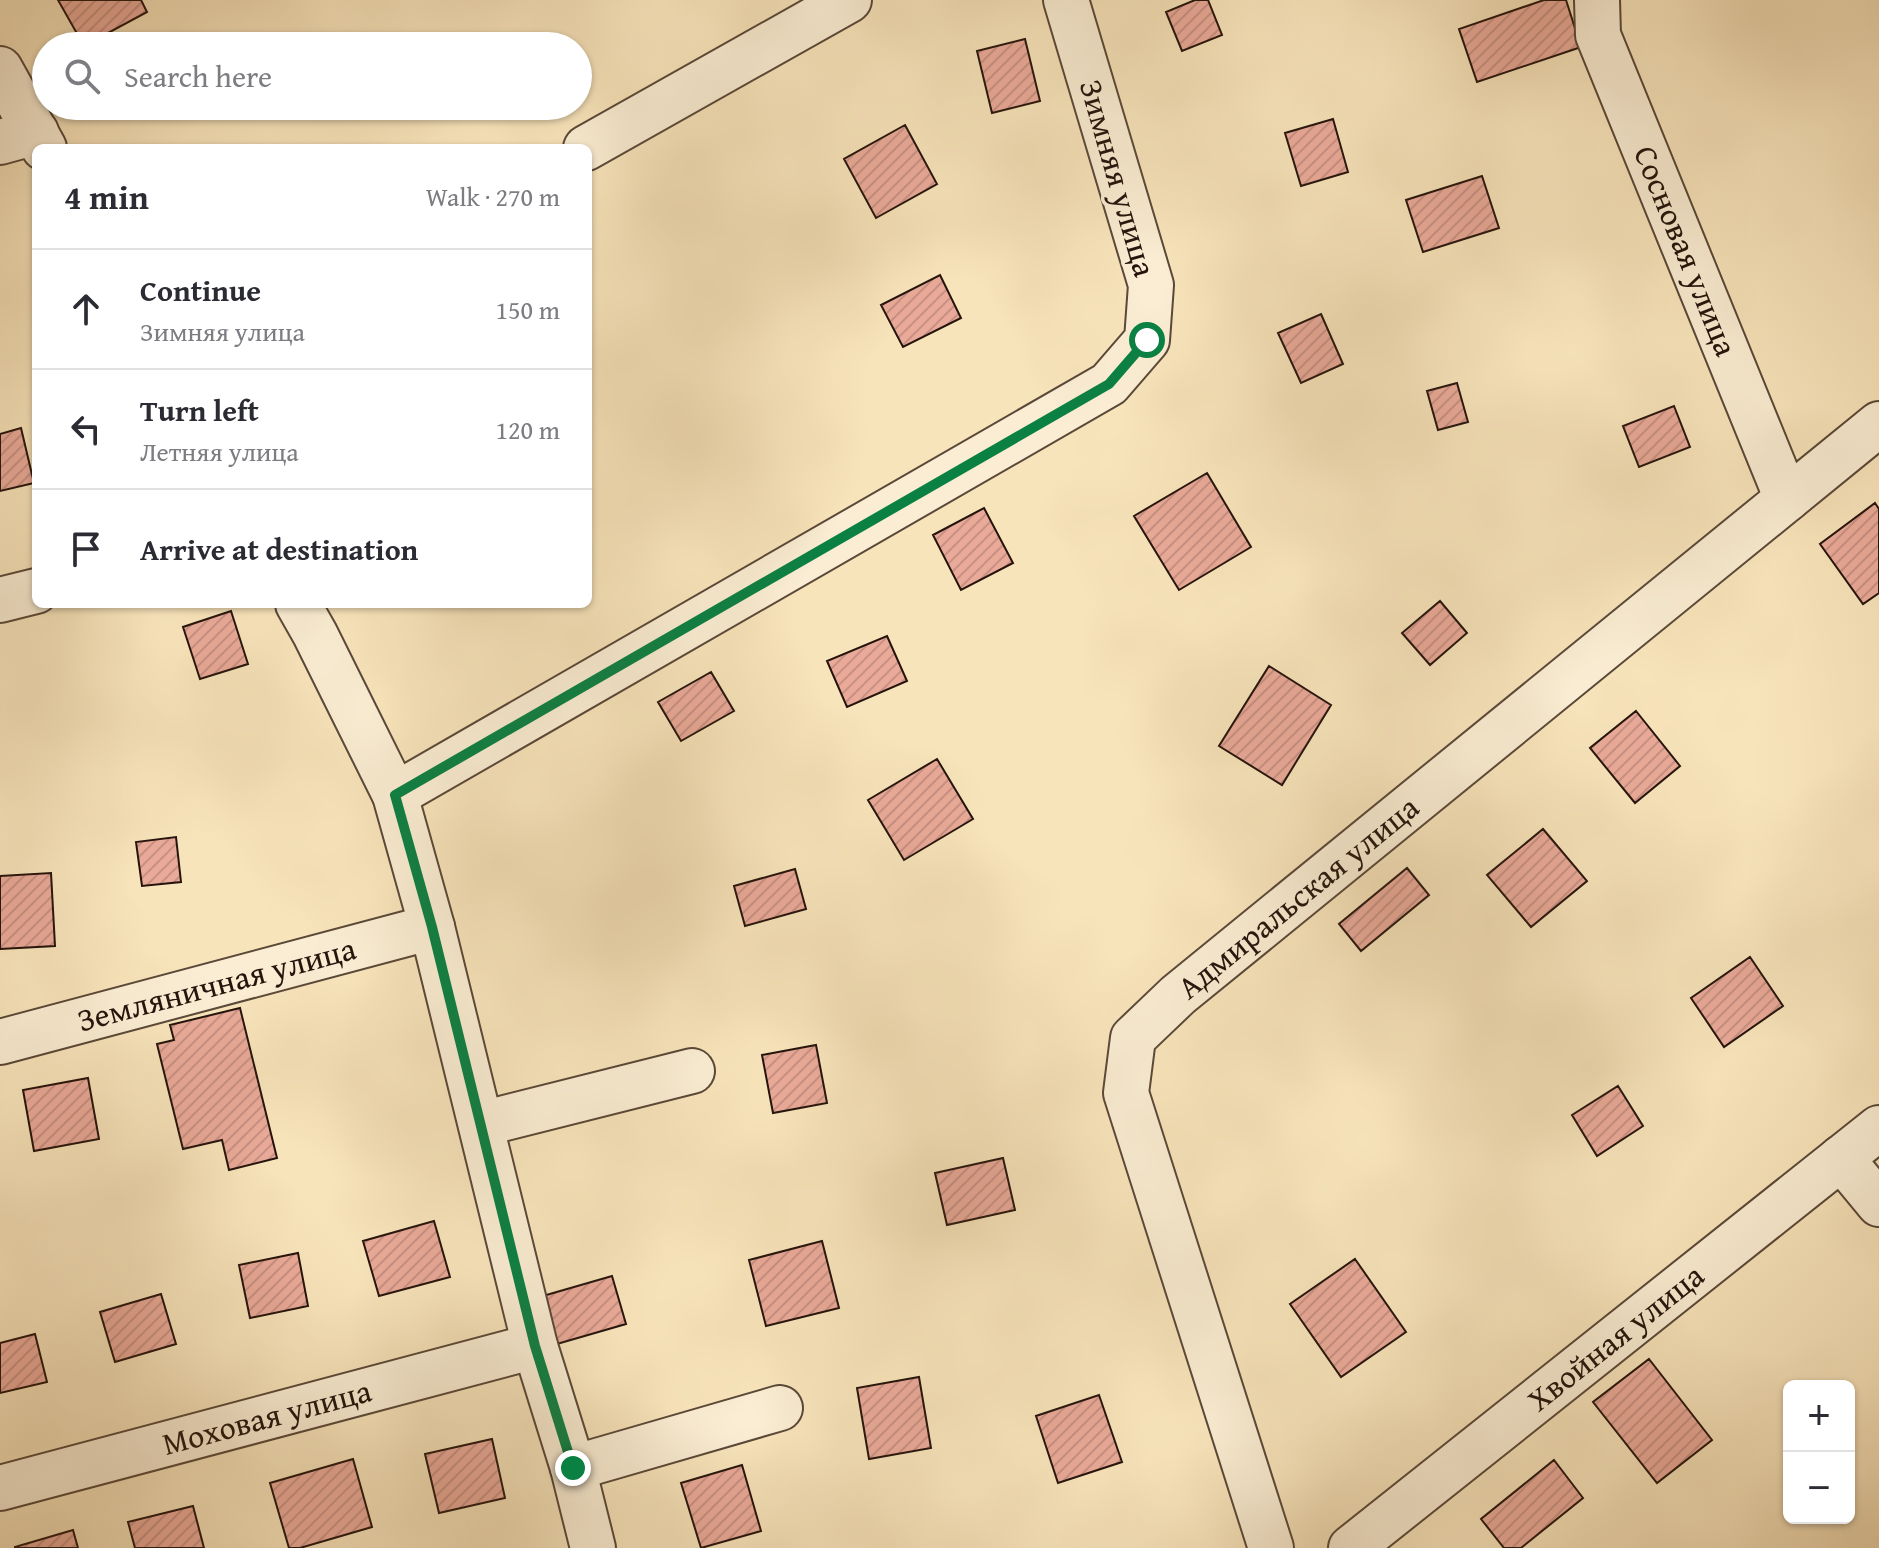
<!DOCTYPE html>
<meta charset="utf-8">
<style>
body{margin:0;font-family:"Gentium Book Plus",serif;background:#f7f7f7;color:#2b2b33}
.controls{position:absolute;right:24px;bottom:24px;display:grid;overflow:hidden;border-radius:12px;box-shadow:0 2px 6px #0004}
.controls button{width:72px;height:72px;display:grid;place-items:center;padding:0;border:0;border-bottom:2px solid #e1e1e2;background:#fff;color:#2b2b33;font:40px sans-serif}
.stop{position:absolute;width:24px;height:24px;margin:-18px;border:6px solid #0b8043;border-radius:50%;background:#fff}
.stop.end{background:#0b8043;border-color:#fff;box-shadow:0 2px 8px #0008}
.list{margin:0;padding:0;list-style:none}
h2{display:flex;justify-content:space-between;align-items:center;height:104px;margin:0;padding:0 32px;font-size:34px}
h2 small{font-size:26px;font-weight:400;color:#7c7c81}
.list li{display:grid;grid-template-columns:52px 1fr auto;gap:24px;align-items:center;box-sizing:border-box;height:120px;padding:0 32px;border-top:2px solid #e1e1e2}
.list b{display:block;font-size:30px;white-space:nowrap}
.list p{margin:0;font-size:26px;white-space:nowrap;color:#7c7c81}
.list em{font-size:26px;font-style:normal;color:#7c7c81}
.icon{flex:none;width:44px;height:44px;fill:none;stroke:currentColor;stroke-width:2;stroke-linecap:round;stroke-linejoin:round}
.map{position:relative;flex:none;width:1879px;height:1548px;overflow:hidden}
.search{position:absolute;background:#fff;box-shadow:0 2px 6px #0004;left:32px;top:32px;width:560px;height:88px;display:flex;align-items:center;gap:20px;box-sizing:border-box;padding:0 28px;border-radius:44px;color:#7c7c81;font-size:30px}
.panel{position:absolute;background:#fff;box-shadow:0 2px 6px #0004;left:32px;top:144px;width:560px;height:464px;border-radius:12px}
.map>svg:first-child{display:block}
</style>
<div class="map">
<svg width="1879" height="1548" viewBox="0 0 1879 1548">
<defs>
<pattern id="building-hatch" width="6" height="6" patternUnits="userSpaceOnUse" patternTransform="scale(2)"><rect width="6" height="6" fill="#eaaa99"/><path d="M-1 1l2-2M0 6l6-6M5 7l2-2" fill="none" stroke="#c99183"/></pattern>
</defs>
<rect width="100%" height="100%" fill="#f8e4bb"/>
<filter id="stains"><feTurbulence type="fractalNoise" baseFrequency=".0025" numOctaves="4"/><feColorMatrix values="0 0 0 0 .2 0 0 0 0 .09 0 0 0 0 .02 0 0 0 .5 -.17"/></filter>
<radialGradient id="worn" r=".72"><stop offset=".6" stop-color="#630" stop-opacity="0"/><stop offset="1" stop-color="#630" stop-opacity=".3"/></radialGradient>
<path fill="url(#building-hatch)" stroke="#25140c" stroke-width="2" d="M58,0H141L147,12L84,46Z
M1195,0H1208L1222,35L1182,51L1166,12Z
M1544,0H1566L1581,47L1477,82L1459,29Z
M1025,39L1040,101L992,113L977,51Z
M1333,119L1348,172L1301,186L1285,133Z
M905,125L937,184L876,218L844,159Z
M1482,176L1499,228L1423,252L1406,200Z
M940,275L961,318L903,347L881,305Z
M1321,314L1343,364L1301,383L1278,333Z
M1457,383L1468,422L1438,430L1427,391Z
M1674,406L1690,447L1639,467L1623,426Z
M21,428L34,483L0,491V434Z
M1207,473L1251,547L1179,590L1134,516Z
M1875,503L1879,509V593L1863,604L1820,544Z
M984,508L1013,563L961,590L933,535Z
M1440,601L1467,633L1430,665L1402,633Z
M231,611L248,664L200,679L183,627Z
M887,636L907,681L847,707L827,661Z
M1269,666L1331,705L1282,785L1219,746Z
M711,672L734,711L681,741L658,702Z
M1636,711L1680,766L1635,803L1590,748Z
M937,759L973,819L904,860L868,800Z
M1543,829L1587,881L1531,927L1487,875Z
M176,837L181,882L142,886L136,842Z
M1407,868L1429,895L1361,951L1339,924Z
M795,869L806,909L745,926L734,886Z
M51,873L55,946L0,949V876Z
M1750,957L1783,1006L1724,1047L1691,998Z
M240,1008L277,1158L229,1170L222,1140L183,1149L157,1044L174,1040L170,1025Z
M816,1045L827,1103L773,1113L762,1055Z
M88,1078L99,1139L34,1151L23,1090Z
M1618,1086L1643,1126L1597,1156L1572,1115Z
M1003,1158L1015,1210L947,1225L935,1173Z
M434,1221L450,1277L379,1296L363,1241Z
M822,1241L839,1308L766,1326L749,1260Z
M298,1253L308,1306L250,1318L239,1265Z
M1355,1259L1406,1332L1341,1377L1290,1304Z
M612,1276L626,1324L550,1346L536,1298Z
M161,1294L176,1344L115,1362L100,1312Z
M35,1334L47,1382L0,1393V1343Z
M1649,1359L1712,1440L1657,1483L1593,1402Z
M919,1377L931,1448L869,1459L857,1388Z
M1099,1395L1122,1462L1058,1483L1036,1416Z
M492,1439L505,1498L439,1513L425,1454Z
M353,1459L372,1527L300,1548H289L270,1483Z
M1554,1460L1583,1498L1521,1548H1504L1481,1519Z
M742,1465L761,1531L701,1548L681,1483Z
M193,1506L204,1548H135L128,1522Z
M73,1530L78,1548H15V1547Z"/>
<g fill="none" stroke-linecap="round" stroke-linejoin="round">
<defs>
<g id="minor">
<path id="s1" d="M1597,0L1598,35L1787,499"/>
<path d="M0,69L44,148"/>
<path d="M0,142L36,132"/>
<path d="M586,148L849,0"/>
<path d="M0,600L36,591"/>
<path d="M298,604L315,634L395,795L432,927L535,1346L573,1468L593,1548"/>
<path d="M395,795L1109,384L1147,340L1151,285L1066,0"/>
<path id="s2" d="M0,1042L432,927"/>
<path d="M481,1124L692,1071"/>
<path d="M1841,1158L1879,1204"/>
<path d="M573,1468L780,1408"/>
<path id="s3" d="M0,1488L535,1346"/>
<path id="s4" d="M1271,1548L1126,1093L1133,1038L1178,995L1879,424"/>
<path id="s5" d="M1351,1548L1879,1128"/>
</g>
</defs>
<use href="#minor" stroke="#5a4838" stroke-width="48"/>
<use href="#minor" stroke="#faedd3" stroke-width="44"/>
</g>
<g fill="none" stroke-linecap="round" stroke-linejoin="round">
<path stroke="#0b8043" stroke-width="10" d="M573,1468L535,1346L432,927L395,795L1109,384L1147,340"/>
</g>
<g text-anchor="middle" stroke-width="7" stroke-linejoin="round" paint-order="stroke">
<g font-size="32" fill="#25140c" stroke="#faedd3">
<text transform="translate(1118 178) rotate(74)" y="11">Зимняя улица</text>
<text dy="11" stroke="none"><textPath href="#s1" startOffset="268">Сосновая улица</textPath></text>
<text dy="11" stroke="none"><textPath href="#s4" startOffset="750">Адмиральская улица</textPath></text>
<text dy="11" stroke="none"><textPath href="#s2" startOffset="224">Земляничная улица</textPath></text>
<text dy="11" stroke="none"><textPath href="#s5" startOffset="338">Хвойная улица</textPath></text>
<text dy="11" stroke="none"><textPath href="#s3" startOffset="276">Моховая улица</textPath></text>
</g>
</g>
<rect width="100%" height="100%" filter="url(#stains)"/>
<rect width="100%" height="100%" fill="url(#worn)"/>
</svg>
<div class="controls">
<button>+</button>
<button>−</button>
</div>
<div class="stop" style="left:1147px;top:340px"></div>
<div class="stop end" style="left:573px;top:1468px"></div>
<div class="search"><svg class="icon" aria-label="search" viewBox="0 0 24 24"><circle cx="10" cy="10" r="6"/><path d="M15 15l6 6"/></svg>Search here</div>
<section class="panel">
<h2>4 min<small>Walk · 270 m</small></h2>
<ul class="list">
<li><svg class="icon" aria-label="ahead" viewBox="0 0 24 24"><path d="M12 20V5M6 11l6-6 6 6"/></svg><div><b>Continue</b><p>Зимняя улица</p></div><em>150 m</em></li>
<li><svg class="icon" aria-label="left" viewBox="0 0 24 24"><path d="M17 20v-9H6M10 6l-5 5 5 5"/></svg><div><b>Turn left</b><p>Летняя улица</p></div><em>120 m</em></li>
<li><svg class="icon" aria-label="arrive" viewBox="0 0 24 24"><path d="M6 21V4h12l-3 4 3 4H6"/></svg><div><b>Arrive at destination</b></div></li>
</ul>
</section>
</div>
